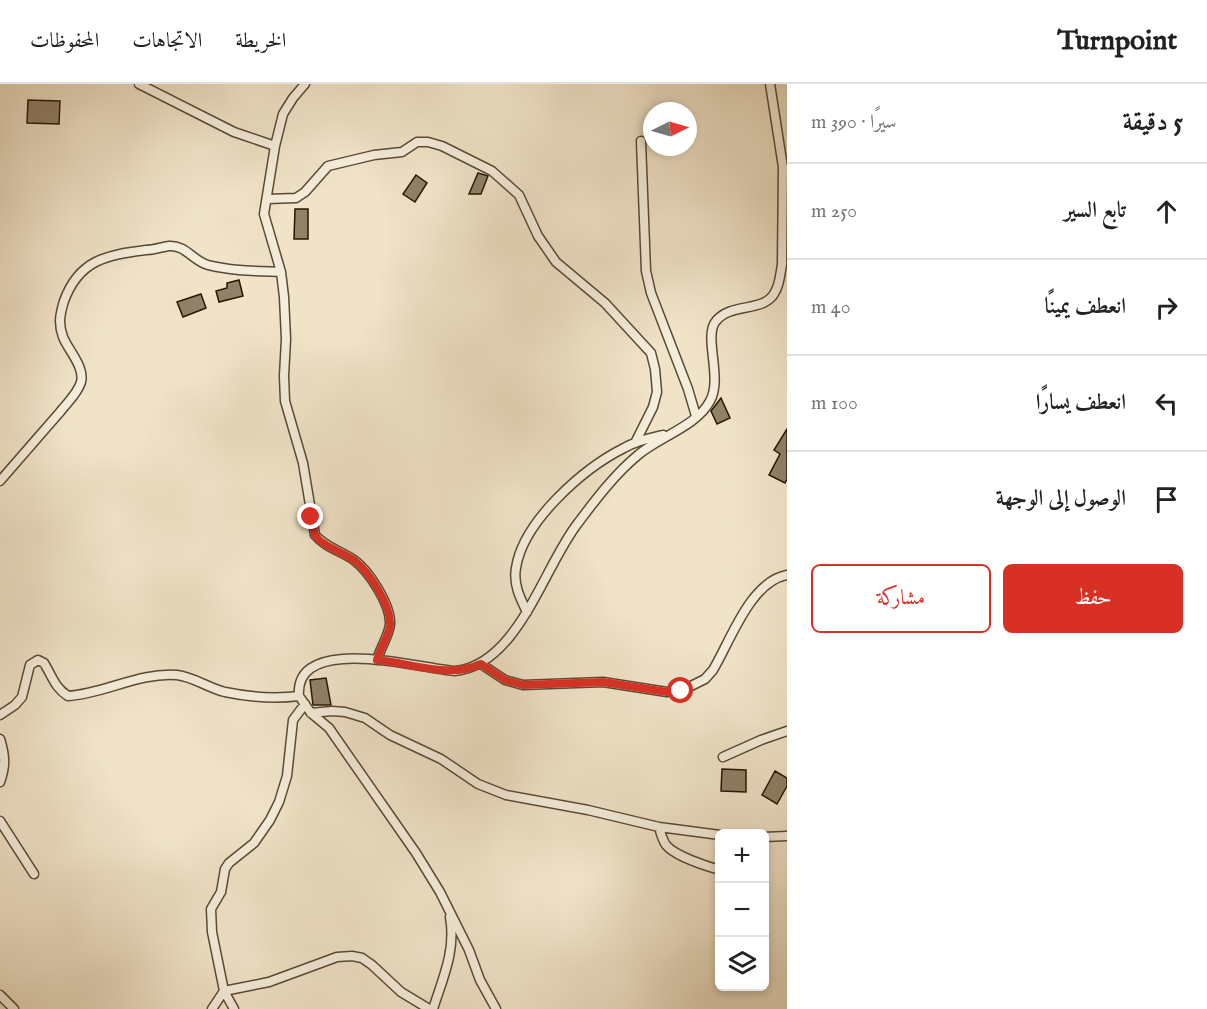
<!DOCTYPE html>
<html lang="ar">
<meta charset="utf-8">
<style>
body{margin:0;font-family:"IM FELL English",Amiri,serif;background:#f6f6f6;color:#222;direction:rtl}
.controls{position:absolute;right:18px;bottom:18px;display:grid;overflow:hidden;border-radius:9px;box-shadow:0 3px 9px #0003}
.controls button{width:54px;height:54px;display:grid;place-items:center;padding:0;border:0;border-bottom:2px solid #e0e0e0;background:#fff;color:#222;font:30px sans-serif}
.compass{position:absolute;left:643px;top:18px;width:54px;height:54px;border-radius:50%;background:#fff;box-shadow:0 3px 9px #0003;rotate:85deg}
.stop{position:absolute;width:18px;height:18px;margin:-14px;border:4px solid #d93025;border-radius:50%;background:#fff}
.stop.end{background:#d93025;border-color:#fff;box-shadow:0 2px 6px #0008}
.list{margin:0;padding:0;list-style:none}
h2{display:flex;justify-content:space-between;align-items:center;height:78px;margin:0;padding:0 24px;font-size:26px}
h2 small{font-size:20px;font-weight:400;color:#767676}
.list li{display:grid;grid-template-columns:39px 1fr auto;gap:18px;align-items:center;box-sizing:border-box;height:96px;padding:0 24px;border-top:2px solid #e0e0e0}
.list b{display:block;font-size:22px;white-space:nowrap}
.list em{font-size:20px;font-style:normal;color:#767676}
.actions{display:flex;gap:12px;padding:18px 24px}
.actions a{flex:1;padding:14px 0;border:2px solid #d93025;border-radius:9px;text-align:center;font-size:21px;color:#d93025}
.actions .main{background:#d93025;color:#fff}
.icon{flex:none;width:33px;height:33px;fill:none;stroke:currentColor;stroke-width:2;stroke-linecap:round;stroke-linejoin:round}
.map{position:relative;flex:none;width:787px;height:925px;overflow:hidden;direction:ltr}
header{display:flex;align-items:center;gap:36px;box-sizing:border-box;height:84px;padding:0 30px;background:#fff;border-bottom:2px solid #e0e0e0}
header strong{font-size:28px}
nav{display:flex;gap:33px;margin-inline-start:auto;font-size:21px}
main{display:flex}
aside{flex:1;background:#fff}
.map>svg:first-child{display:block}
</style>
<header>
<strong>Turnpoint</strong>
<nav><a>الخريطة</a><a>الاتجاهات</a><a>المحفوظات</a></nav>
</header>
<main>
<aside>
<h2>5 دقيقة<small>سيرًا · 390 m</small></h2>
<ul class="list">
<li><svg class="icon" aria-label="ahead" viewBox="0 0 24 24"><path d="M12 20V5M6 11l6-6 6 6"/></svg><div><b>تابع السير</b></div><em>250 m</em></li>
<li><svg class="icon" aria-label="right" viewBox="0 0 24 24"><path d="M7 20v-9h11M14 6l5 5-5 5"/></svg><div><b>انعطف يمينًا</b></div><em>40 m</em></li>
<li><svg class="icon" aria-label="left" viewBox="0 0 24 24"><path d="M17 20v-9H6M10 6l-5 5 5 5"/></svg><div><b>انعطف يسارًا</b></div><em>100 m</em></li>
<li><svg class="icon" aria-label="arrive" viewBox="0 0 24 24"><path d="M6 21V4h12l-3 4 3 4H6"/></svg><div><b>الوصول إلى الوجهة</b></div></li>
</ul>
<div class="actions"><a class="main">حفظ</a><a>مشاركة</a></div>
</aside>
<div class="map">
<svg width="787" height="925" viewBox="0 0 787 925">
<rect width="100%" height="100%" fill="#f0e3c8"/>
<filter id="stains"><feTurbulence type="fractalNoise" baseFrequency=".00333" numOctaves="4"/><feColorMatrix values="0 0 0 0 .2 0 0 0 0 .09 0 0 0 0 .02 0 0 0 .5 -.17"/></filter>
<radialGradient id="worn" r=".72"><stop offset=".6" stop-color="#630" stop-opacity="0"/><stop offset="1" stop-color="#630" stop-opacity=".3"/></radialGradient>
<path fill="#908169" stroke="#271702" stroke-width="1.5" d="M28,16L60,17L59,40L27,39Z
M478,89L488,92L481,110H469Z
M416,91L427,99L415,118L403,110Z
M295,125H308V155H294Z
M239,196L243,212L219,218L216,207L227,204V199Z
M201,210L206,224L183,233L177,218Z
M721,314L730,334L717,340L711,327Z
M787,345V395L785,399L769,391L780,370L774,366Z
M326,594L331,621H313L310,596Z
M722,685L746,686V708L721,707Z
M775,687L787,694V702L777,720L762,711Z"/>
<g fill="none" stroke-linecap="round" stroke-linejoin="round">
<defs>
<path id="minor" d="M139,0L234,48L275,62
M305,0L293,14L283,30L275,62L264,130L281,188L284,213L286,255L284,292L285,317L303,379L315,451C325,463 341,467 354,476C369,487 391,521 390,540C389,552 380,564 377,576
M641,57L646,187L651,209L688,305L696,332
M267,115L296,114L305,108L328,82L374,71L402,68L417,58H428L442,62L492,87L519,111L538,152L556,178L605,219L651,269L655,285L657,308L653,323L635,359
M0,397C20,374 40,351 60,328C67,319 78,309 81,298C85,283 68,266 63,253C58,240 60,230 64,217C79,176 106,171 146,166C154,166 161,163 169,162C186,161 193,177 208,181C232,187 257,187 281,188
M527,528C520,514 513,500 516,484C523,437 584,384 624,364C636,357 650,354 663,351
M481,580L505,596L523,601L603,598L667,608L681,607L705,595L713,586C731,556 750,498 787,491
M311,629L332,627L345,628L365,634L390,651L441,675L478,700L506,711L588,726L659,743L720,751
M0,631L15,621L22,613L30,581L38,576L44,579C52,592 55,604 68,612C104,610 139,588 177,591C194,593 208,604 225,608C249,613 275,615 299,612
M0,655C5,671 6,682 0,698
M723,673L761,656L787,647
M0,737L34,790
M659,743C661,750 662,755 666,761C675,772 706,782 720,786
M764,753L787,752
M0,911L14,925
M212,925L224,907L212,848L211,825L221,808L225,785L229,779L254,759L270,736L279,718L287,692L293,636L305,620
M234,925L224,907L269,898L337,873L352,872L362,874L372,881L401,908L429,925
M433,925C443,894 456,866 450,833
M496,925L480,896L469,866L440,808L416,769L329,644L311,629L299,612C294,548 422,585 455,587C518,581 544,482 578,439C596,415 615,390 638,371C659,353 697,342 710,317C723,294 703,252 716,237C731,218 765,229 775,208C780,200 780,190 782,181L783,83L770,0"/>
</defs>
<use href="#minor" stroke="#594a34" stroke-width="11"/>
<use href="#minor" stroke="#f5eddb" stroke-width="8"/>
</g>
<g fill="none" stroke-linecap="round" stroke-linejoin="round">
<path stroke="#d93025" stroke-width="8" d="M311,433L315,451L319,456C330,465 344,469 355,477C370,489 391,522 390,541C389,552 380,564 377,576C411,579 448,595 481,580L505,596L523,601L603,598L667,608L681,607"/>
</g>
<rect width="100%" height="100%" filter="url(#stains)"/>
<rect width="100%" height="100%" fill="url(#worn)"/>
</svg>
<div class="controls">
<button>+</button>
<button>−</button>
<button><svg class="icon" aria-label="layers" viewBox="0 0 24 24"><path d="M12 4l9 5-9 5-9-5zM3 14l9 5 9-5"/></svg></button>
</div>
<svg class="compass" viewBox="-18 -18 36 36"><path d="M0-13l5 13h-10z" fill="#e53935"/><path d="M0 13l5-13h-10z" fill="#767676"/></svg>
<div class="stop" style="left:681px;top:607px"></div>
<div class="stop end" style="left:311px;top:433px"></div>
</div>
</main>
